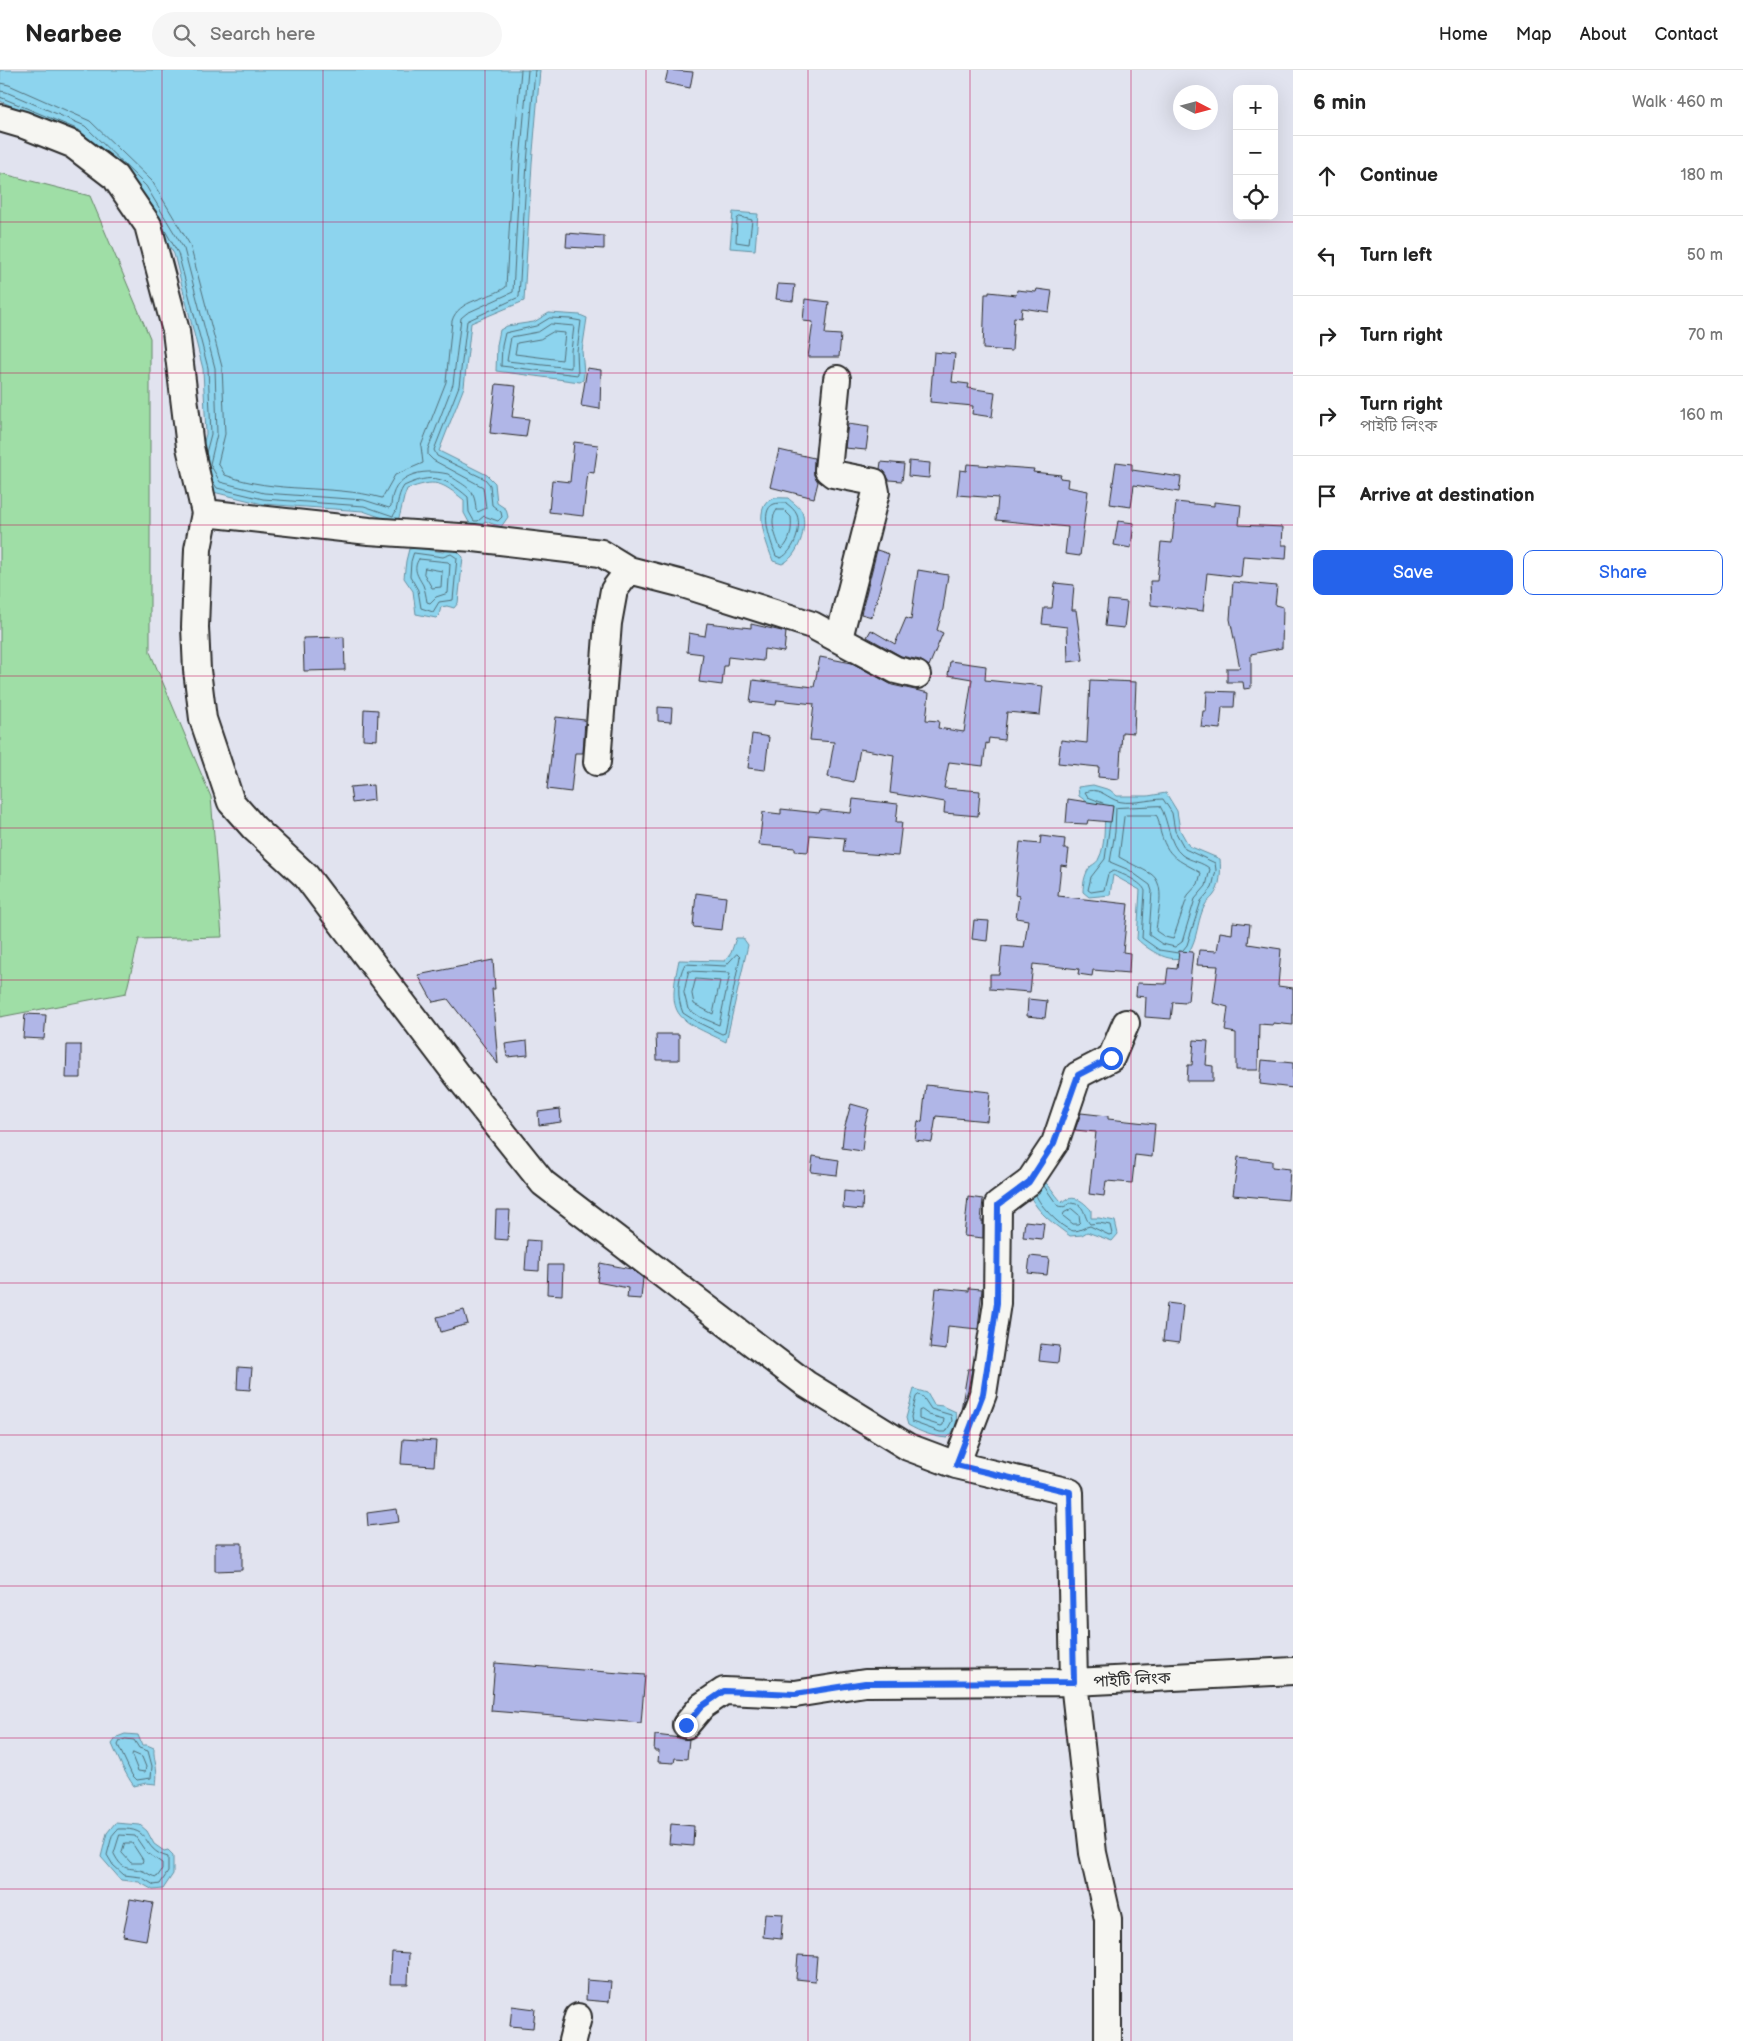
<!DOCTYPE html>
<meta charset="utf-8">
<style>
body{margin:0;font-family:"Balsamiq Sans","Noto Sans Bengali",sans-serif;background:#f6f6f6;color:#222}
.controls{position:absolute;right:15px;top:15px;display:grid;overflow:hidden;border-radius:10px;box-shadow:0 5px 20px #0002}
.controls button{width:45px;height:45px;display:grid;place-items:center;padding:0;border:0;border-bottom:1px solid #e0e0e0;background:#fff;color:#222;font:25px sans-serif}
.compass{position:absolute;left:1173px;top:15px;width:45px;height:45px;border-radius:50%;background:#fff;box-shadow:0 5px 20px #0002;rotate:96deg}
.stop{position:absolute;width:15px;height:15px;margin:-11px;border:4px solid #2563eb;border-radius:50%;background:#fff}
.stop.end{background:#2563eb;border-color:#fff;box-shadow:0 1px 5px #0008}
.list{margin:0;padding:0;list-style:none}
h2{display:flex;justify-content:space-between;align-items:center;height:65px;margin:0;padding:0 20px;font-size:21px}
h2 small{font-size:16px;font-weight:400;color:#767676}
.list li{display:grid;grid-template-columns:32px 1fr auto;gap:15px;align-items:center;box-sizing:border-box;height:80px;padding:0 20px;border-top:1px solid #e0e0e0}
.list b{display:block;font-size:19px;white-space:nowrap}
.list p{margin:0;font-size:16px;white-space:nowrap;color:#767676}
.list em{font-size:16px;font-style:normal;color:#767676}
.actions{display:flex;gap:10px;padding:15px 20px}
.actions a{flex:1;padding:11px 0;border:1px solid #2563eb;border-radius:10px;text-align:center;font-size:18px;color:#2563eb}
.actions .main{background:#2563eb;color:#fff}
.icon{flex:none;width:28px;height:28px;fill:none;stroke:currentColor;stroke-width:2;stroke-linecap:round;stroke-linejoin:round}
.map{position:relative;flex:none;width:1293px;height:1971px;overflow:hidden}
header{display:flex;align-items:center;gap:30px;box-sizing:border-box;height:70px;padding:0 25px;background:#fff;border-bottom:1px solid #e0e0e0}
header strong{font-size:24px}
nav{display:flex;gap:28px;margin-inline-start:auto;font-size:18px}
.search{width:350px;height:45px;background:#f6f6f6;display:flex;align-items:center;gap:12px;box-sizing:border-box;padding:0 18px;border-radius:28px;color:#767676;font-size:19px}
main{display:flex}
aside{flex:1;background:#fff}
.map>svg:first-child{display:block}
</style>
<header>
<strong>Nearbee</strong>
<div class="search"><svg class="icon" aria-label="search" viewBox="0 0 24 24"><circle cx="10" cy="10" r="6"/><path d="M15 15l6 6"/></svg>Search here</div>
<nav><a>Home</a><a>Map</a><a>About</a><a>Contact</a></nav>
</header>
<main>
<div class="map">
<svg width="1293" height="1971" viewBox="0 0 1293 1971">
<rect width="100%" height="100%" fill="#e1e3ef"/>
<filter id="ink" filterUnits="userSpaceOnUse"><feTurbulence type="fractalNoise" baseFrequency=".02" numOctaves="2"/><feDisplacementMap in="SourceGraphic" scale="10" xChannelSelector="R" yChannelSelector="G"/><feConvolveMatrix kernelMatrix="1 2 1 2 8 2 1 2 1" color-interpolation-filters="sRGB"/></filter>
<g filter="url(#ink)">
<path fill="#9fdea6" stroke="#658468" d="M0,103L90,126L150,268V582L211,727L222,867L139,869L126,923L0,947Z"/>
<path fill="#8dd4ee" stroke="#6690a0" d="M0,0H540L532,93L524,231L471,253L464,317L439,381L487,405L495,413L497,433L506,439L508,447L501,457L485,451L482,457L471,456L464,443V430C440,411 436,409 407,419C402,430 402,442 397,453L363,441L263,434L213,422L197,396L206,364L203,299L174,184L138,123L77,64L0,31Z
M733,142L758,144L755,180L730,178Z
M549,243L580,245L587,248L582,281L584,303L583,310L580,312L496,301L497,275L500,260L507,256L534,252Z
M788,428C792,432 800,437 802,442C808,458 798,487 782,494L773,491C768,477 751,437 772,429C776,427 783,428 788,428Z
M417,478L443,482L449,479L457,481L463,487L458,533L454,538L447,536L441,537L439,545L436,548L416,544L413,521L404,508L406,491L409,479Z
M1093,715L1110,720L1117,726H1148L1166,723L1177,741L1180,760L1189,776L1220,789C1221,800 1221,817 1213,826C1210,830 1207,831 1205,835C1198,848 1198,863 1192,876C1182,902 1150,882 1137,869L1140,820L1113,805L1110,825L1089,827L1083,822C1083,813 1085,802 1091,796C1094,794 1098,792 1099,788C1105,777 1104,758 1105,745L1079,726L1078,717Z
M736,868H743L748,875L726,972C677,948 666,949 679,890L725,891L731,883Z
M1039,1108C1050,1114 1053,1123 1062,1132C1074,1124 1082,1130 1091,1140V1148H1099L1115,1151L1118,1164L1112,1171L1087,1162L1082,1165L1070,1166C1054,1154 1039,1144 1030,1126Z
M914,1319L927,1323L934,1335L943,1336L956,1342C958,1352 955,1361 947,1368C934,1367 920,1362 908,1355L906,1348Z
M125,1664L138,1665L142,1675H147L154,1678C153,1691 159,1698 156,1714L146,1713L134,1716C125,1704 118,1688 112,1674L117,1667Z
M115,1753L140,1755L147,1761L154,1774L164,1781L168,1780L173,1785V1804L163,1819L153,1820L139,1812L121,1810L101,1787L107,1763Z"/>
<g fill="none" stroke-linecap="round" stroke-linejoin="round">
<path stroke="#526f79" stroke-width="1" d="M0,13L9,15L90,51L152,111L190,175L222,297L225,364L218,393L225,405C275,424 331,414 382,428L395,405L423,393L421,376L446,312L452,251C458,229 490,229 506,217L513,92L521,0
M0,21L6,22L85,56L146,116L184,179L215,298L217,364L210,394L220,412L264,423L364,430L389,438L391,436C392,404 421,398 448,404C464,417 475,416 476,440L478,442L486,438L483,417L433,390L428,385V379L453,314L461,248L467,243L513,222L520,92L528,0
M0,27L79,60L89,69
M740,147L752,150L749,174L736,172L737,149Z
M163,157L178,183L208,298L211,364L206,383
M550,248L570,249L581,251L577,281L578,305L501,296L502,276L505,263L536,256Z
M551,254L574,256L571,281V298L507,291L511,267L538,262Z
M553,262L565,263L562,290L515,284L517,273L540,269Z
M213,412L217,418L263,429L364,436L393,446C399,439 396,427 404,416C432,403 445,407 468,427L469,442L474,451H478L484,446L498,451L502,447L501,442L492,435L490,415L485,409L437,386L434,380L459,316L467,251L519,227L527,93L535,0
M786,433C790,436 795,440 797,445C802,459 794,481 781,488L776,486C772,475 758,440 774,434C777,433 782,433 786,433Z
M777,440H784L791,447C792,458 791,471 782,479L780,478C776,466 768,450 777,440Z
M414,483L443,487L451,484L457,488L453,530L439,532L433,542L421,538L418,520L410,506L411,492Z
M419,489L448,492L450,494L448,523L436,527L430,533L427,532C426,526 425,520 423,515C418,506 412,499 419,489Z
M425,498L442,501L441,517L432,518L424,504Z
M1103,733L1088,727L1085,722C1098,717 1104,725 1115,730C1127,736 1150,729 1163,729L1172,743L1175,761L1185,779L1215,793L1216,800L1212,818L1201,831L1187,875L1183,880
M1160,736C1169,750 1168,774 1182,785C1190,791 1203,792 1210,799L1206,816L1195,829L1182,872L1175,877L1162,874L1149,865L1152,821L1150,815L1129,800L1110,792L1115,762L1116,738Z
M1126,745H1156C1160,750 1159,758 1161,764C1169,790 1182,791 1201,803L1198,814L1188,825L1173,869L1165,867L1156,861C1157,845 1167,815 1151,804C1141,798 1129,793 1119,787L1124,747Z
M1110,753L1105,789L1091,807L1088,820L1091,822L1104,820L1108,804L1113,801C1122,803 1143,813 1145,821L1142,868L1159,880L1178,883
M737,884L740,887L725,963L722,964L697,952L683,943C677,929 677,908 685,894L725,896Z
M689,901L730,903L719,955L700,947L688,939L684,923Z
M696,909L720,911L713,944L694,934L692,924Z
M1036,1125C1039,1135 1063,1160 1074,1161C1080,1161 1084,1157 1090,1156L1109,1165L1112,1164L1110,1155L1099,1153L1090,1154C1082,1145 1087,1134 1070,1133L1064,1137L1058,1136L1044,1116
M1072,1139L1079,1145L1080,1152L1078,1154H1073L1063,1146L1064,1143Z
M919,1325L923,1327L931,1339L951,1345L952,1351L946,1362H940L912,1352L911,1347L916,1327Z
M922,1340L929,1345L944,1349L943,1355L941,1356L919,1349V1341Z
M126,1669L134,1670L139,1678L148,1681L152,1696L151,1708L137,1710L132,1705L118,1675L120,1671Z
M133,1683L142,1687L146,1697L145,1702L138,1701L132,1686Z
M118,1759C155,1757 139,1779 168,1787V1802L160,1814L154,1815L141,1807L124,1805L113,1795L107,1785L112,1766Z
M120,1765L135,1766L146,1782L162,1793V1800L157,1807C152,1807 148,1803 143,1801C127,1796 124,1803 114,1784Z
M125,1773H132L143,1790L142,1793H131L122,1783Z"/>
</g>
<path fill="#b0b6e7" stroke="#2b2b2b" d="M668,0L693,2L690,18L665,13Z
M567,163L604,166V179L566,177Z
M778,214L795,215L793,231L776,229Z
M1037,219L1052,221L1049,242L1022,238L1021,248L1014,247L1012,281L983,279L985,224H989V222L1016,225L1017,220L1036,222Z
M805,229L829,232L825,264L841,265L839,287H808L813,252L803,251Z
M934,282L955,284L952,312L969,314L968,318L995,322L992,347L972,344L973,336L930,332Z
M587,298L601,300L600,339L581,336Z
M496,314L516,316L512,347L529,349L526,367L490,363Z
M848,354L869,357L866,380L845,378Z
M574,372L598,375L594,403L588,402L583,446L549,442L552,410L570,412Z
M779,380L814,388V405L818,412L814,428L770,417Z
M909,391L930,393L929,408L908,406Z
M881,392L904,394L902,411L889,410L885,402L880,399Z
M1116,392L1132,394V400L1181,407L1179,422L1134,415L1131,437L1110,434Z
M967,394L1034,399L1033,402L1061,405L1060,408L1068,409L1067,417L1088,421L1080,486L1065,484L1068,457L996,450L998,428L957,425L960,400L966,401Z
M1176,432L1214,436V432L1241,435L1239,455L1283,457L1282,475H1287L1286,489L1243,486L1241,507L1207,503L1203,541L1151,535L1150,511H1157L1161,472L1172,473Z
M1118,451L1134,453L1131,478L1114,475Z
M877,480L889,484L872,547L861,544Z
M918,500L948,505L943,539L937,560L943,563L929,596L920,590L901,586L867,567L871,560L895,574L906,548L911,550Z
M1233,512L1277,516L1275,535L1283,537L1282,578L1251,584V618L1244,619L1243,612H1227V598H1240L1230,549Z
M1055,513L1074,515L1072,540H1076L1083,590L1068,592L1067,557L1042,554L1044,538H1052Z
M1108,530L1127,532L1124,558L1105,556Z
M707,553L751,558V554L786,562L784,582L764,579L763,591L728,587L727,596H724L722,615L699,612L703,584L687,582L689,563L705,566Z
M344,567L345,600L304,601L303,568Z
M820,587L852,593L892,615L929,623L926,650L939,651L938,658L964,662L972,609L948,605L950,591L986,596L985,610L1043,616L1040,645L1007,642L1004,670L989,668L988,674L986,673L983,696L949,692L944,718L980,721L978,746L944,743L945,732L890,723L894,685L860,679L854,712L828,707L834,672L810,670L814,634L777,630L776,635L750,632L753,610L814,617Z
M1090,610L1136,612L1134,663L1122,662L1119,709L1098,707L1099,697L1058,693L1061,670L1087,673Z
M1207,621L1235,622L1234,637H1222L1220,659L1201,657L1203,641H1206Z
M658,637L672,638L671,652L658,651Z
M364,639L378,640L377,670L363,669Z
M556,647L585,650L583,683H575L571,722L547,719Z
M752,664L769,667L765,700L748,698Z
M373,715L374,730L352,733L350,717Z
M853,729L898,734L896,752H902L898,786L843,782L845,768L810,765L808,782L795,781V778L759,775L763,742L781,744V739L819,743L820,740L851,743Z
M1068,729L1113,736L1111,752L1088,750L1087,754L1066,753Z
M1041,766L1065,769L1064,779H1069L1067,796L1061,795L1058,826L1128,834L1123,882L1130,883L1129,903L1093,900L1092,906L1078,904L1079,899L1033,894L1030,922L990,919V904H999L1002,876L1024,878L1028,850L1016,848L1019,826L1015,825L1020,772L1040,774Z
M696,823L726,827L722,860L693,857Z
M974,850L989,851L987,871L972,869Z
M1233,852L1250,854L1248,874L1281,879L1278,916L1293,918V955L1273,953V955L1259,954L1258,1000H1236V963L1225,961L1228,937L1213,933L1218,896L1197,895L1199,880L1217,881L1220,862L1232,864Z
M1179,881L1193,882L1188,931H1185V933L1173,932L1171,949L1145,947L1146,927L1136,926L1137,913L1166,914L1168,898L1177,899Z
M493,890L495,919H492L498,994L448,929L433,932L418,905Z
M1028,929L1047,931L1045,948L1027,946Z
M25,944L46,945L44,969L23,968Z
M656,964H679V990H657Z
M1194,970L1208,971L1206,995L1213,996V1011H1187L1188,995H1192Z
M527,971L528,985L507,987L505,974Z
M67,975H81V1008H66Z
M1262,990L1293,993V1018L1260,1014Z
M926,1015L990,1022L987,1051L936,1046L932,1072L915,1070L918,1051L922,1052Z
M851,1034L869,1039L865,1053L862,1081L842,1078L844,1059Z
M560,1039L561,1052L539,1055L538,1042Z
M1081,1043L1108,1046V1049L1155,1054L1152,1087L1135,1085L1132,1113L1106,1111L1104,1126L1089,1124L1096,1062L1075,1060Z
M813,1086L839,1090L837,1105L811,1102Z
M1238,1087L1272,1091V1097L1290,1099L1288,1130L1233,1125Z
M844,1121L863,1123L862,1140L843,1138Z
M968,1127L983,1129L981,1151H983V1168L964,1166Z
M496,1140H510L508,1170L495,1169Z
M1025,1151L1044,1153L1042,1169L1023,1167Z
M527,1170L540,1171L539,1201L525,1200Z
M1030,1186L1049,1188L1047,1205L1028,1203Z
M600,1193L631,1199L643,1208L641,1229L627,1228L628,1218L597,1212Z
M548,1195H563L562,1225L547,1224Z
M936,1218L969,1221V1218L982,1219L978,1259L948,1256L946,1280L930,1278Z
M1167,1233L1183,1235L1179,1273L1163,1271Z
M464,1240L468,1254L441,1262L437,1247Z
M1041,1274L1060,1276L1058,1293L1039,1291Z
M238,1297L252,1298L250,1320L237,1319Z
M968,1299H972L968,1320L961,1340Z
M403,1369L436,1371L434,1396L401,1394Z
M397,1439L399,1452L368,1456L367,1443Z
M215,1473H242V1500L215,1501Z
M495,1593L645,1605L641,1653L491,1641Z
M655,1665L689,1669L687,1689L675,1688L674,1693L658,1692L659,1681H654Z
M671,1754L694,1756L693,1776L669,1774Z
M130,1829L153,1833L146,1870L123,1866Z
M765,1843L783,1844L781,1869L763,1867Z
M392,1882L409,1883L408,1914H390Z
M798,1885L817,1886L815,1911L796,1909Z
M587,1910L611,1912L609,1932L586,1930Z
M512,1936L535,1939L533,1958L510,1956Z"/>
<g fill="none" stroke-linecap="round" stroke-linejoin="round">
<defs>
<path id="minor" d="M0,48L24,55L72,74L115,107L148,155L176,261L190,377L205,443L198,479L195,557L197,600L203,649L231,732L254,758L306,806L460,1009L543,1113L806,1314L908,1377L956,1395L1070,1422L1074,1612L1093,1783L1108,1849V1971
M837,309L828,400L833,404L874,412L876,422L839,568
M205,443L369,461L474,468L601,483L629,500L683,514L812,555L896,600L917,605
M597,692L608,553L614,520L629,500
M956,1395L983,1324L997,1233L998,1135L1029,1112L1055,1073L1078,1005L1111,988L1126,953
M686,1655L702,1636L724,1621L795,1624L865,1613L1074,1612L1293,1601
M572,1971L578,1947"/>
</defs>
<use href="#minor" stroke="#2b2b2b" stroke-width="30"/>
<use href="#minor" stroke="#f6f6f2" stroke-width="26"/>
</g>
</g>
<g fill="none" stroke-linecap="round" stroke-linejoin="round" filter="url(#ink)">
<path stroke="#2563eb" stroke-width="6" d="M686,1655L702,1636L724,1621L795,1624L865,1613L1074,1612L1070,1422L956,1395L983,1324L997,1233L998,1135L1029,1112L1054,1073L1078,1005L1111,988"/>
</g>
<path fill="none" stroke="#c2185b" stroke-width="1" stroke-opacity="0.55" d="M162,0V1971M323,0V1971M485,0V1971M646,0V1971M808,0V1971M970,0V1971M1131,0V1971M0,152H1293M0,303H1293M0,455H1293M0,606H1293M0,758H1293M0,910H1293M0,1061H1293M0,1213H1293M0,1365H1293M0,1516H1293M0,1668H1293M0,1819H1293"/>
<g text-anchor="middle" stroke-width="4" stroke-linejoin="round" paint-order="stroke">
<g font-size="16" fill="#2b2b2b" stroke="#f6f6f2">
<text transform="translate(1132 1609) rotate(-3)" y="6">পাইটি লিংক</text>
</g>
</g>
</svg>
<div class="controls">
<button>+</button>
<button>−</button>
<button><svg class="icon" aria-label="locate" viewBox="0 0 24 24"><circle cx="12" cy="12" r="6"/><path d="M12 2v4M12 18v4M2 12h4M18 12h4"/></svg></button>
</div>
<svg class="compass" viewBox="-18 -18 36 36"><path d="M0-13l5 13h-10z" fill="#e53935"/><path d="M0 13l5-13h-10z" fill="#767676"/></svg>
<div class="stop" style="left:1111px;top:988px"></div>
<div class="stop end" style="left:686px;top:1655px"></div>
</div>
<aside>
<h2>6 min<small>Walk · 460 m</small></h2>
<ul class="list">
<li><svg class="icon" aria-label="ahead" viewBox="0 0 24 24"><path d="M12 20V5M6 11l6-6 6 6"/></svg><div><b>Continue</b></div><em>180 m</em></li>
<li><svg class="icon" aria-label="left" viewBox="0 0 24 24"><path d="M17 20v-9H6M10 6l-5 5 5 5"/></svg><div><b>Turn left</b></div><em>50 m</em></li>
<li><svg class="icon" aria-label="right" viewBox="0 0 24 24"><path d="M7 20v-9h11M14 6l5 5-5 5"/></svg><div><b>Turn right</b></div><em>70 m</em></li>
<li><svg class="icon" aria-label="right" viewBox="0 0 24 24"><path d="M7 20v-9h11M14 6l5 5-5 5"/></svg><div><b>Turn right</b><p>পাইটি লিংক</p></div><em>160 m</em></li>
<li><svg class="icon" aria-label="arrive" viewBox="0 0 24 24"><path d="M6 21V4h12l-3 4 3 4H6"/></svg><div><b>Arrive at destination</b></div></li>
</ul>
<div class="actions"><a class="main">Save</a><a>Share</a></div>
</aside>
</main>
